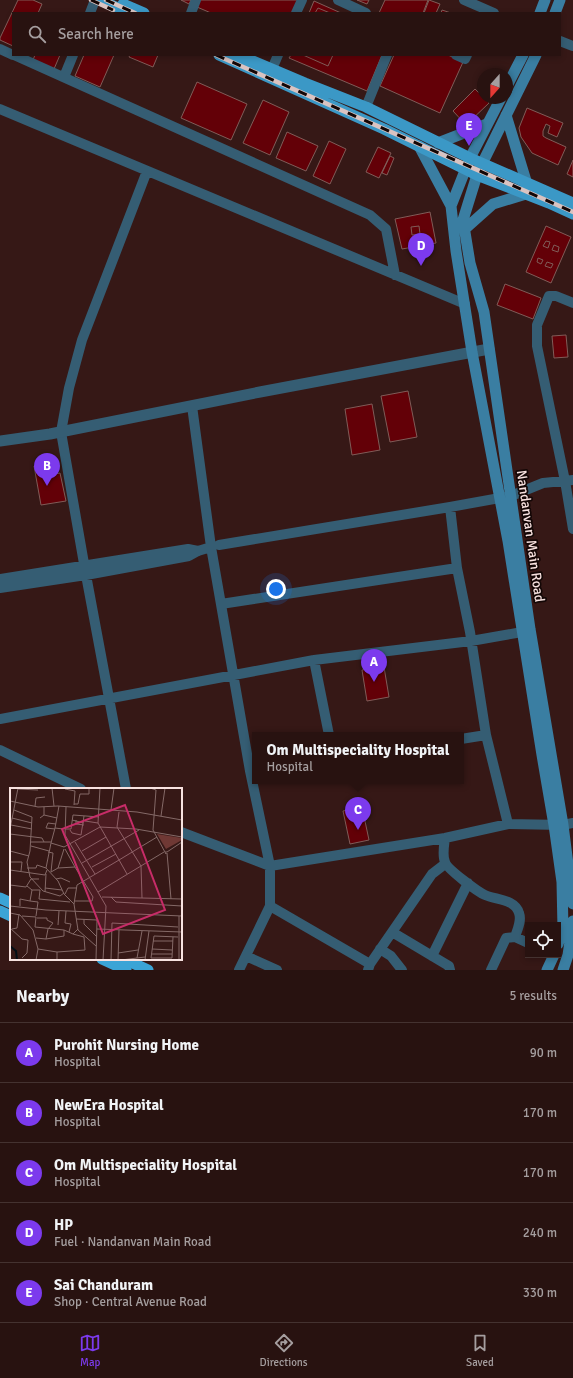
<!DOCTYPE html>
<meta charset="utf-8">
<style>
body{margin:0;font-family:Signika,sans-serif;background:#34201e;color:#f1f3f6}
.controls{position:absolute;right:12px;bottom:12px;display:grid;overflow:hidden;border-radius:0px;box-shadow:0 2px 6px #0003}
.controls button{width:36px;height:36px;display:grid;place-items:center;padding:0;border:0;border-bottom:1px solid #443230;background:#281210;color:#f1f3f6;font:20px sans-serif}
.compass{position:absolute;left:477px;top:68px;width:36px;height:36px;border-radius:50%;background:#281210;box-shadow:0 2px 6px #0003;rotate:201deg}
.you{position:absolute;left:276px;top:589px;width:14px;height:14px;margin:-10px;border:3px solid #fff;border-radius:50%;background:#1a73e8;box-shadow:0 0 0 6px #1a73e833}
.badge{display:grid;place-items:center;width:26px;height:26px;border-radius:50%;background:#7c3aed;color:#fff;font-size:13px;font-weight:700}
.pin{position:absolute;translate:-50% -33px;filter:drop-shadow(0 1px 2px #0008)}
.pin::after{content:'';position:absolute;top:21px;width:14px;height:12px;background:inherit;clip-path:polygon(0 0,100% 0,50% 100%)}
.popup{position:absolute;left:252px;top:732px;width:212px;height:52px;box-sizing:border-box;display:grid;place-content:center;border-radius:0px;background:#281210;filter:drop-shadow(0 1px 3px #0005);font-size:13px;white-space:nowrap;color:#a59e9f}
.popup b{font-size:15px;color:#f1f3f6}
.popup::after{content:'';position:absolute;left:50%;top:100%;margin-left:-8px;border:8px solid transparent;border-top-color:#281210}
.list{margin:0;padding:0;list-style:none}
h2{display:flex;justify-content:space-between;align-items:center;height:52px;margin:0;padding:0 16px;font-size:17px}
h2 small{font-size:13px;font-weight:400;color:#a59e9f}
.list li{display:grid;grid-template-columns:26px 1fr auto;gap:12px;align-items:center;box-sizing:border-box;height:60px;padding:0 16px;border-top:1px solid #443230}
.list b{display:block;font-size:15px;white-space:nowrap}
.list p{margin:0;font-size:13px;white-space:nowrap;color:#a59e9f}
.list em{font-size:13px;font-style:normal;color:#a59e9f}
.icon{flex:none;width:22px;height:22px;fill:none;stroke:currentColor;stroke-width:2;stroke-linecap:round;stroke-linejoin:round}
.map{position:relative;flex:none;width:573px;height:970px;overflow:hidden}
.search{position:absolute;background:#281210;box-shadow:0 2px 6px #0003;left:12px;right:12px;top:12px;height:44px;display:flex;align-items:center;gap:10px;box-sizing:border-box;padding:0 14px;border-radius:0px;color:#a59e9f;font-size:15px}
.sheet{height:352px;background:#281210}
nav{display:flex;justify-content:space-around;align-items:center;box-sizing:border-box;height:56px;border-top:1px solid #443230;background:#281210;font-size:11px;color:#a59e9f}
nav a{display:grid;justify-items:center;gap:2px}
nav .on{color:#7c3aed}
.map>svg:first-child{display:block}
</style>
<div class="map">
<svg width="573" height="970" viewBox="0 0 573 970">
<rect width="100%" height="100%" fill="#361816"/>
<path fill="#630007" stroke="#805c58" d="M18,0H33L42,4L38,13H13V46L0,40V38Z
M181,0H191L189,4Z
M200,0H299L293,13H211L197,7Z
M357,0H369L367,4Z
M385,0H428L423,13H379Z
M429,0L440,4L436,13H424Z
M314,1L341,13H309Z
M318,8L330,13H315Z
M442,10L451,13H441Z
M35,55H60L54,69L33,60Z
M84,55H114L100,87L75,76Z
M130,55H158L153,67L129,57Z
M291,55H382L367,91L289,58Z
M303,55H333L328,66Z
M394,55H448L463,62L440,113L380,86Z
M197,82L247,104L231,140L181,118Z
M475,89L489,103L466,125L453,111Z
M263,100L289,112L270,155L243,143Z
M527,108L563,123L557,137L548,133L550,126L546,124L543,131V136L546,138L566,147L558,165L532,153L521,137L519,128Z
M287,132L318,146L306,171L276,158Z
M329,141L346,149L330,184L313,176Z
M378,147L391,153L379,178L366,172Z
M390,156L394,158L387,175L382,173Z
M573,160V177L567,174Z
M430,212L436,243L402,249L395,219Z
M419,226L420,234L412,235L411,227Z
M546,226L571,237L551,283L526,272Z
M546,241L550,242L548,248L543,246Z
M554,245L559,247L558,252L552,250Z
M538,258L543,260L541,264L537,262Z
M547,262L553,264L551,268L545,266Z
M505,284L541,298L533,319L497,305Z
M566,335L568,357L554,358L552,336Z
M408,391L417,437L390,442L381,396Z
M372,404L380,450L352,455L345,409Z
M53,463L55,474L60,473L66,501L41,505L34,466Z
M384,667L389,697L367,701L362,670Z
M362,807L369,840L350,844L343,811Z"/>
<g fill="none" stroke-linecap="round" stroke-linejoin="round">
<path stroke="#355d73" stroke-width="10" d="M338,0L366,13
M464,0L494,13
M90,13L95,0
M191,13L196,0
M296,13L302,0
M560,41L573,46
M0,49L13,55
M14,55L370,215L386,229L395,275
M456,55L465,59L467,55
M272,69L278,55
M64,77L73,55
M366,107L387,55
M0,109L465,304
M573,303L556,296H549L537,325V346L565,481L573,529
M192,406L211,547L250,771L270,866V906L239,970
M450,507L457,568L470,632L486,735L508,824
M219,545L450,507L511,496L543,483L573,480
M0,579L188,549L198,551
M0,588L86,575L189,556L198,551L211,547
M221,604L457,568
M314,660L329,735
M0,719L314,660L471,641L522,632
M461,739L486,735
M0,750L81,789
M126,789L86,575L61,432L69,388L82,340L147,171
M181,832L270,866L445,838L508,824L563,825L573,823
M445,838C444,846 442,855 445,862C447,869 478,892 485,895C496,900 515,899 519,913C522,921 517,930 515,937
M270,906L370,964
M392,932L449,966L450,970
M380,949L391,956L402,970
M246,956L277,970
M432,956L468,883
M368,970L370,964L432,874L445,864
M491,970L506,938L515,937L528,943"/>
<path stroke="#355d73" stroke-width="11" d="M0,441L50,434L260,392L489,349"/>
<path stroke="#3a7ea2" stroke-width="11" d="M540,13L545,0
M555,13L560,0
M536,55L482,164L477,175L463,220L470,263L484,312L530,629L563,825L573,904
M507,86L523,55
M501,98L470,158L451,206L456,251L472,352L508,541L542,755L554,825L562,882L563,929L558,944
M506,115L527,184
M438,143L487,124
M419,146L451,206
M465,229L493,204L526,194
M547,970L554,955
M563,970L568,955L573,921"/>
<path stroke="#3b98c6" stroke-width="11" d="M100,0L129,13
M123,4L144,13
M219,55L384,129L477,175L549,203L573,214
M239,55L305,83L366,107L470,158L573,203"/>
<path stroke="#3ba4d6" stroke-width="11" d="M0,898L11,903
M0,911L11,916
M102,959L126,970
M124,959L148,970"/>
<defs>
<path id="rail" d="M91,0L113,10
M106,0L135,13
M216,55L573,212"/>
</defs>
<use href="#rail" stroke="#dac3c1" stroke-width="4.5"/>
<use href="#rail" stroke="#140706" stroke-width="3" stroke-dasharray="9" stroke-linecap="butt"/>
</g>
<g text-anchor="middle" stroke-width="3.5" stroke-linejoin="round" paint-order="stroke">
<g font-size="14" fill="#f8e2e0" stroke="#140706">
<text transform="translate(531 536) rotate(82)" y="5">Nandanvan Main Road</text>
</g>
</g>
<g transform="translate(10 788)">
<rect width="172" height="172" fill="#361816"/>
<path d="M147,46L172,50V52L156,61Z" fill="#6f3834"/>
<path fill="none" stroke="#020d15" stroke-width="2" d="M0,158L6,163L7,172"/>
<path fill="none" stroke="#846967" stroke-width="1" d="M42,0L44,18M90,0L88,35L117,86M140,0L146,2L143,42L156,66V63M8,1L28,2M55,1L65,3L64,17M0,13L28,19L48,18L127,24L172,32M64,16H68L70,6H79V0M25,18L26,10L35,9M49,18L45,40L53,41M56,19L55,47L96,118L93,172M4,22L22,29L20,63L17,74L20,89L33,103L50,108L54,105M101,22L104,0M109,24L107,39L131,78L132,110M34,27L47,30M151,28L155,0M2,30L22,35M30,30L34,27V19M62,32L74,35M66,32V36L74,37M75,33L88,35M1,37L22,41M45,40L41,55L54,59L90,39L126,41L172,49M0,41L8,0M45,41L36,40L38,35L46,36M55,41H61L63,27L89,29M60,42L62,45L71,47M0,46L32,50L34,54M71,47L74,28M21,54H41M65,54L85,86M41,55L36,80L48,93L54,106L64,116L67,97L109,72M21,58L39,63M0,63L19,68M72,63L96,49M38,64L43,65L41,84M157,64L172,54M157,65L161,111M109,72L147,49M0,74H12L11,83M72,75L129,42M82,79L106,66M17,80H26L27,77L36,80M48,80L65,79L55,61M0,82L35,87L37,82M41,84L48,80L54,61M46,91L51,90L60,94M0,97L16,99L21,91H29M17,98L22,102H30L29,111L60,114M35,100L52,102M22,102L20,113L28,114M35,104L36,86M88,104L154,64M55,106L58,100H67M92,109L172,111M101,109L106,114L172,118M65,113H82L83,109L65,79M64,116L68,142L86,158M0,118L36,122L172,128M10,118V111L20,113M56,123L55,135L61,136L59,144M0,125L10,127L23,142L28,161L26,172M12,128L26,129L25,139M26,128L28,114M66,131L87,132L86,172M74,131V136L87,149M48,137L49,123M25,139L54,142M0,140L12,151L18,152L17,165L12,170M2,141L7,140L9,126M68,141L63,146L74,149M87,141L172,144M163,149L162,170H141L144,148L168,149M26,150L36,151L38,141L43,135L37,132V130H27M36,151L54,148V142L63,146M143,153H163M28,161L47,164V172M142,161L162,162M47,164L75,162L74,149M108,165L128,162M141,166H162M127,170L132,143M101,172L102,135L168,139M108,172L109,142M111,172L135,169M135,172L139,143M169,172V128"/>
<path fill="#c72c68" fill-opacity="0.15" stroke="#c72c68" stroke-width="2" d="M115,17L155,122L93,146L52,41Z"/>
<rect width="172" height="172" fill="none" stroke="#f8e2e0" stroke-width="2"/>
</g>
</svg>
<div class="controls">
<button><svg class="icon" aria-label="locate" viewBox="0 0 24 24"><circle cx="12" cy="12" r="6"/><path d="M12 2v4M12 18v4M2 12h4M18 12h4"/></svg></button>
</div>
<svg class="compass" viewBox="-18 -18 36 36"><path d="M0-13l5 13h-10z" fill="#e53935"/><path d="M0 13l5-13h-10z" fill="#a59e9f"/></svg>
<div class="you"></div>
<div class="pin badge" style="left:374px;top:682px">A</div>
<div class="pin badge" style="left:47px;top:486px">B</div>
<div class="pin badge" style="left:358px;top:830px">C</div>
<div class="popup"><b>Om Multispeciality Hospital</b>Hospital</div>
<div class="pin badge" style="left:421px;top:266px">D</div>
<div class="pin badge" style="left:469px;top:146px">E</div>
<div class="search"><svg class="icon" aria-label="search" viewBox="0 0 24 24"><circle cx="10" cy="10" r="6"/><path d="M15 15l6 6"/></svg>Search here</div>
</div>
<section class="sheet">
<h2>Nearby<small>5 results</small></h2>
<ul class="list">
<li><span class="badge">A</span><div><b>Purohit Nursing Home</b><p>Hospital</p></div><em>90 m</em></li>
<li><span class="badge">B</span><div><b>NewEra Hospital</b><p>Hospital</p></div><em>170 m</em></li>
<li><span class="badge">C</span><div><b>Om Multispeciality Hospital</b><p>Hospital</p></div><em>170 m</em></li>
<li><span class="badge">D</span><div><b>HP</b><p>Fuel · Nandanvan Main Road</p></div><em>240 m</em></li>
<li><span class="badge">E</span><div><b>Sai Chanduram</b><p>Shop · Central Avenue Road</p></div><em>330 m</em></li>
</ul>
</section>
<nav>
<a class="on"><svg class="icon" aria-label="map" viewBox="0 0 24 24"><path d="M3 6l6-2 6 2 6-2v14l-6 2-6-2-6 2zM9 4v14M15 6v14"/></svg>Map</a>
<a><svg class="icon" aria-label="directions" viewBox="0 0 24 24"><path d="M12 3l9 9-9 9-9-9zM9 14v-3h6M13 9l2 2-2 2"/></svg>Directions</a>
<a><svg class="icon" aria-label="saved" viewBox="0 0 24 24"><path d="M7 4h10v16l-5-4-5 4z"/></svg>Saved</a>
</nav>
